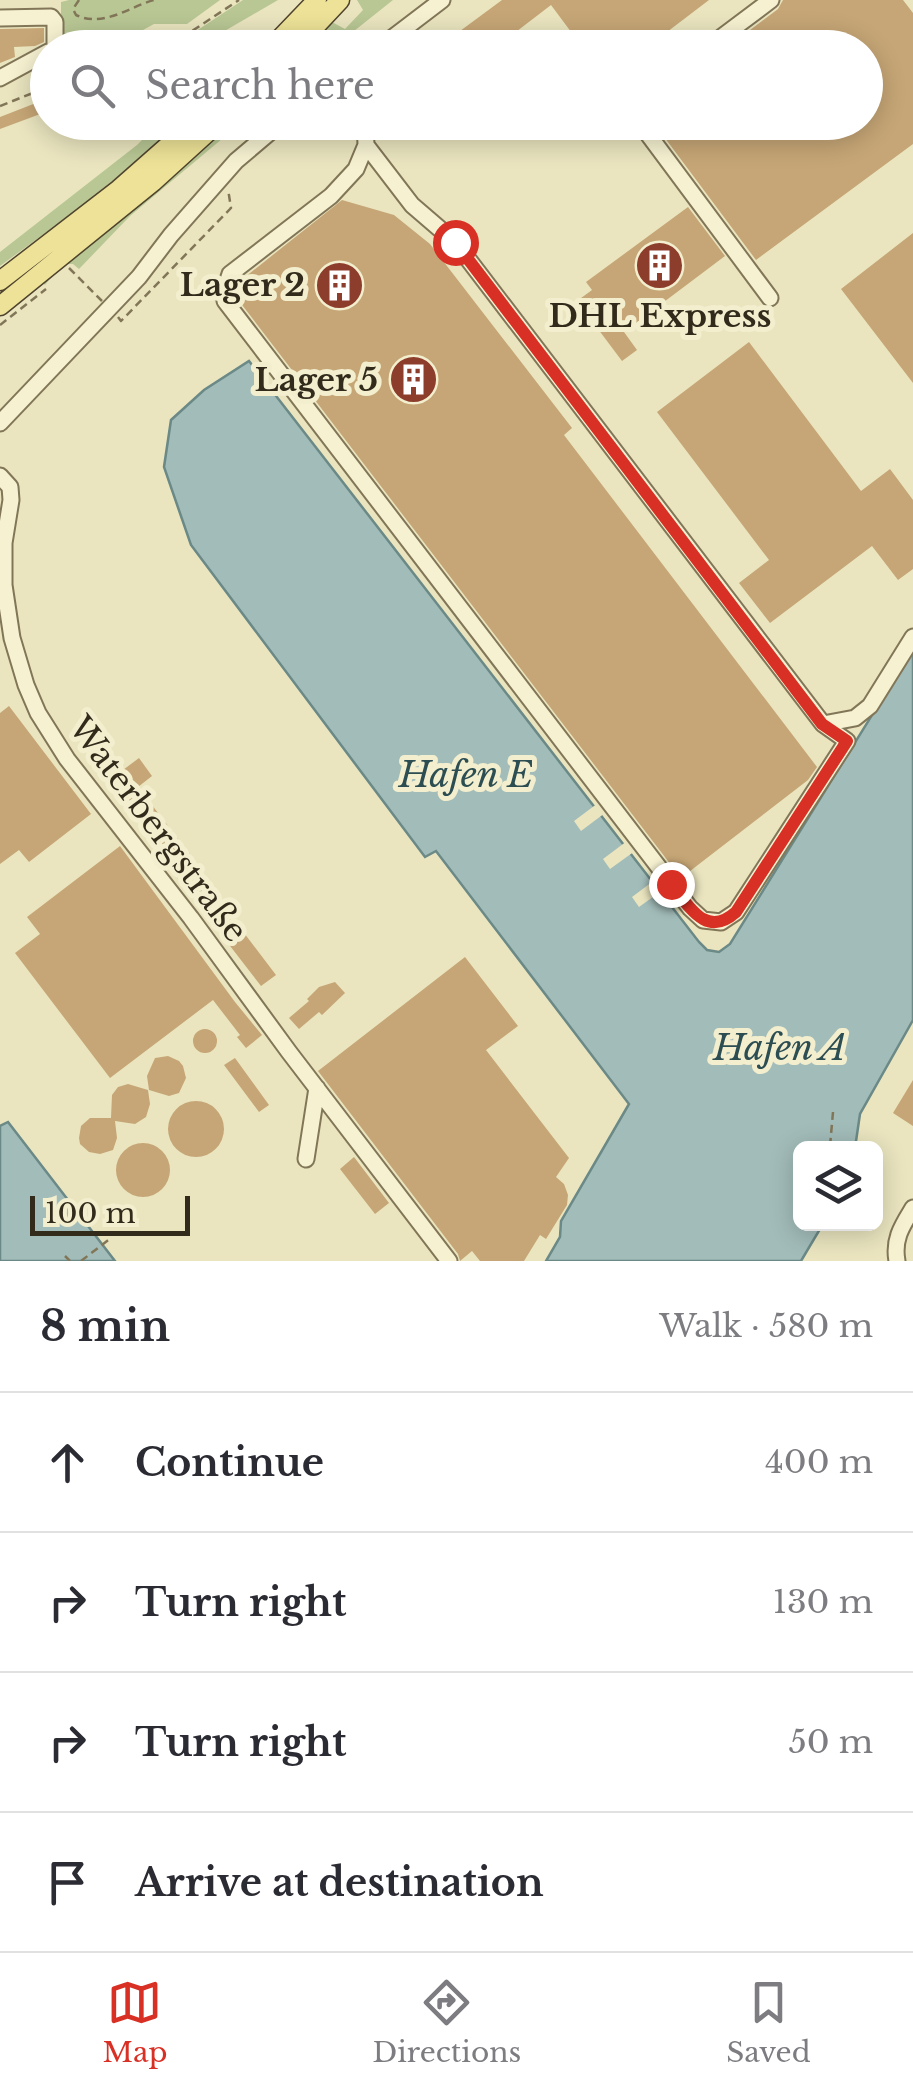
<!DOCTYPE html>
<meta charset="utf-8">
<style>
body{margin:0;font-family:"Libre Baskerville",serif;background:#f2f2f3;color:#2b2b33}
.controls{position:absolute;right:30px;bottom:30px;display:grid;overflow:hidden;border-radius:15px;box-shadow:0 5px 25px #0003}
.controls button{width:90px;height:90px;display:grid;place-items:center;padding:0;border:0;border-bottom:2px solid #e1e1e2;background:#fff;color:#2b2b33;font:50px sans-serif}
.scale{position:absolute;left:30px;bottom:25px;width:160px;box-sizing:border-box;padding-left:10px;border:5px solid #322b1c;border-top:0;font-size:28px;line-height:35px;white-space:nowrap;color:#322b1c;-webkit-text-stroke:8px #f2eece;paint-order:stroke}
.stop{position:absolute;width:30px;height:30px;margin:-22px;border:8px solid #d93025;border-radius:50%;background:#fff}
.stop.end{background:#d93025;border-color:#fff;box-shadow:0 2px 10px #0008}
.list{margin:0;padding:0;list-style:none}
h2{display:flex;justify-content:space-between;align-items:center;height:130px;margin:0;padding:0 40px;font-size:42px}
h2 small{font-size:32px;font-weight:400;color:#7c7c81}
.list li{display:grid;grid-template-columns:65px 1fr auto;gap:30px;align-items:center;box-sizing:border-box;height:140px;padding:0 40px;border-top:2px solid #e1e1e2}
.list b{display:block;font-size:38px;white-space:nowrap}
.list em{font-size:32px;font-style:normal;color:#7c7c81}
.icon{flex:none;width:55px;height:55px;fill:none;stroke:currentColor;stroke-width:2;stroke-linecap:round;stroke-linejoin:round}
.map{position:relative;flex:none;width:913px;height:1261px;overflow:hidden}
.search{position:absolute;background:#fff;box-shadow:0 5px 25px #0003;left:30px;right:30px;top:30px;height:110px;display:flex;align-items:center;gap:25px;box-sizing:border-box;padding:0 35px;border-radius:55px;color:#7c7c81;font-size:38px}
.sheet{height:690px;background:#fff}
nav{display:flex;justify-content:space-around;align-items:center;box-sizing:border-box;height:140px;border-top:2px solid #e1e1e2;background:#fff;font-size:28px;color:#7c7c81}
nav a{display:grid;justify-items:center;gap:5px}
nav .on{color:#d93025}
.map>svg:first-child{display:block}
</style>
<div class="map">
<svg width="913" height="1261" viewBox="0 0 913 1261">
<rect width="100%" height="100%" fill="#eae5bf"/>
<path fill="#b8c794" d="M69,0H220L187,24H154L110,48L61,47V2Z
M243,0H278L204,43L194,47H172Z
M357,0H393L334,47H308L332,22L345,29L363,10Z
M159,123H184L104,190L0,266V252L137,145Z
M227,123H241L130,216L79,269L73,264H62L45,285L43,283L61,262Z"/>
<path fill="#a2bcb9" stroke="#6a8987" stroke-width="2.5" d="M249,361L699,942L707,950L719,952L730,944L913,649V1020L860,1114L855,1148H800V1224H823L801,1261H546L560,1237L561,1221L629,1104L436,851L425,857L191,545L164,467L171,420L204,390Z
M8,1122L115,1261H0V1126Z"/>
<path fill="#eae5bf" d="M598,803L605,813L581,831L574,821Z
M627,841L635,851L610,869L603,859Z
M656,879L664,889L639,907L632,897Z"/>
<path fill="#c6a676" d="M502,0H709L646,48H583L551,5L495,48H466L456,34Z
M783,0H903L913,13V144L756,260L653,122H866V48H726L778,9Z
M44,28V42L35,46L14,47L15,57L0,63V29Z
M41,101L43,113L0,129V117Z
M342,200L394,215L430,244L572,428L564,435L817,767L808,780L681,878L236,297L240,281Z
M688,207L725,256L624,332L637,350L622,361L577,301L592,290L586,282Z
M913,233V383L841,289Z
M749,342L861,491L890,469L913,500V569L898,580L872,546L770,623L739,583L769,560L657,412Z
M9,706L91,814L29,862L19,850L0,864V713Z
M90,719L96,727L81,739L75,730Z
M139,758L152,776L138,787L192,857L188,859L276,975L261,986L159,854L165,850L111,779Z
M120,846L235,1002L262,1035L246,1048L237,1037L240,1035L213,1000L110,1078L15,953L40,934L27,917Z
M465,957L518,1026L486,1050L569,1158L556,1177L564,1184L568,1195L567,1205L546,1239L540,1235L524,1261H480L472,1251L460,1261L458,1254L318,1071Z
M335,982L345,993L322,1015L319,1012L299,1029L289,1018L309,1001L307,999L319,987Z
M193 1041a12 12 0 1 1 24 0a12 12 0 1 1-24 0Z
M168,1056L179,1061L183,1066L186,1078L179,1093L169,1096L149,1090L147,1076L155,1058Z
M235,1058L269,1105L259,1112L224,1065Z
M913,1080V1126L893,1113Z
M128,1084L148,1090L150,1104L146,1117L135,1124L115,1121L117,1138L113,1150L100,1154L89,1152L80,1144L79,1138L81,1126L90,1118H111L112,1095L118,1087Z
M168 1129a28 28 0 1 1 56 0a28 28 0 1 1-56 0Z
M116 1170a27 27 0 1 1 54 0a27 27 0 1 1-54 0Z
M354,1157L389,1203L375,1214L340,1169Z"/>
<g fill="none" stroke-linecap="round" stroke-linejoin="round">
<defs>
<path id="minor" d="M0,18L51,17L55,22V48
M379,48L442,0
M538,48L553,43L565,48
M707,48L771,0
M0,78L48,52
M365,122L366,145L412,205L455,242L823,724L847,741L736,912L721,922L703,920L690,908L225,301L224,292L230,274L331,196L356,169L366,145
M639,122L770,298
M0,423L139,277L171,235L236,161L282,122
M0,476L10,487L11,500L4,543V585L12,638L26,685L38,713L67,759L191,918L289,1052L449,1261
M823,724L855,718L870,706L913,637
M306,1159L317,1088
M897,1261C893,1239 902,1226 913,1208"/>
<path id="major" d="M271,48L317,0
M295,48L340,0
M0,281L119,189L195,122
M0,306L153,182L219,122"/>
</defs>
<use href="#minor" stroke="#827658" stroke-width="19"/>
<use href="#major" stroke="#4f432d" stroke-width="21"/>
<path stroke="#827658" stroke-width="2.5" stroke-dasharray="8 5" stroke-linecap="butt" d="M79,0L73,9L76,15C103,28 129,7 154,0
M158,48L177,41L239,0
M0,106L48,87
M69,268L102,301
M118,317L121,321L231,208L228,189
M0,325L46,289
M833,1112L830,1146L861,1148
M65,1256L70,1261
M81,1261L111,1238"/>
<use href="#minor" stroke="#f6f2d1" stroke-width="15"/>
<use href="#major" stroke="#ede297" stroke-width="18"/>
</g>
<g fill="none" stroke-linecap="round" stroke-linejoin="round">
<path stroke="#d93025" stroke-width="12" d="M455,242L822,724L847,741L736,912C706,939 689,906 671,884"/>
</g>
<defs>
<symbol id="building-disc" viewBox="-11 -11 22 22"><circle r="9.5" fill="#8d3d2c" stroke="#f2eece"/><path d="M-4-6H4V6H1V3H-1V6H-4ZM-2.5-4.3h1.7v1.8h-1.7ZM.8-4.3h1.7v1.8H.8ZM-2.5-1h1.7V.8h-1.7ZM.8-1h1.7V.8H.8Z" fill="#fff"/></symbol>
</defs>
<g fill-rule="evenodd">
<use href="#building-disc" x="632" y="238" width="55" height="55"/>
<use href="#building-disc" x="312" y="258" width="55" height="55"/>
<use href="#building-disc" x="386" y="352" width="55" height="55"/>
</g>
<g text-anchor="middle" stroke-width="10" stroke-linejoin="round" paint-order="stroke">
<g font-size="32" font-weight="bold" fill="#322b1c" stroke="#f2eece" text-anchor="end">
<text x="305" y="296">Lager 2</text>
<text x="660" y="327" text-anchor="middle">DHL Express</text>
<text x="378" y="391">Lager 5</text>
</g>
<g font-size="32" fill="#322b1c" stroke="#f2eece">
<text transform="translate(158 829) rotate(53)" y="11">Waterbergstraße</text>
</g>
<g font-size="35" font-style="italic" fill="#2c4d51" stroke="#f2eece">
<text x="466" y="787">Hafen E</text>
<text x="780" y="1060">Hafen A</text>
</g>
</g>
</svg>
<div class="controls">
<button><svg class="icon" aria-label="layers" viewBox="0 0 24 24"><path d="M12 4l9 5-9 5-9-5zM3 14l9 5 9-5"/></svg></button>
</div>
<div class="scale">100 m</div>
<div class="stop" style="left:455px;top:242px"></div>
<div class="stop end" style="left:671px;top:884px"></div>
<div class="search"><svg class="icon" aria-label="search" viewBox="0 0 24 24"><circle cx="10" cy="10" r="6"/><path d="M15 15l6 6"/></svg>Search here</div>
</div>
<section class="sheet">
<h2>8 min<small>Walk · 580 m</small></h2>
<ul class="list">
<li><svg class="icon" aria-label="ahead" viewBox="0 0 24 24"><path d="M12 20V5M6 11l6-6 6 6"/></svg><div><b>Continue</b></div><em>400 m</em></li>
<li><svg class="icon" aria-label="right" viewBox="0 0 24 24"><path d="M7 20v-9h11M14 6l5 5-5 5"/></svg><div><b>Turn right</b></div><em>130 m</em></li>
<li><svg class="icon" aria-label="right" viewBox="0 0 24 24"><path d="M7 20v-9h11M14 6l5 5-5 5"/></svg><div><b>Turn right</b></div><em>50 m</em></li>
<li><svg class="icon" aria-label="arrive" viewBox="0 0 24 24"><path d="M6 21V4h12l-3 4 3 4H6"/></svg><div><b>Arrive at destination</b></div></li>
</ul>
</section>
<nav>
<a class="on"><svg class="icon" aria-label="map" viewBox="0 0 24 24"><path d="M3 6l6-2 6 2 6-2v14l-6 2-6-2-6 2zM9 4v14M15 6v14"/></svg>Map</a>
<a><svg class="icon" aria-label="directions" viewBox="0 0 24 24"><path d="M12 3l9 9-9 9-9-9zM9 14v-3h6M13 9l2 2-2 2"/></svg>Directions</a>
<a><svg class="icon" aria-label="saved" viewBox="0 0 24 24"><path d="M7 4h10v16l-5-4-5 4z"/></svg>Saved</a>
</nav>
